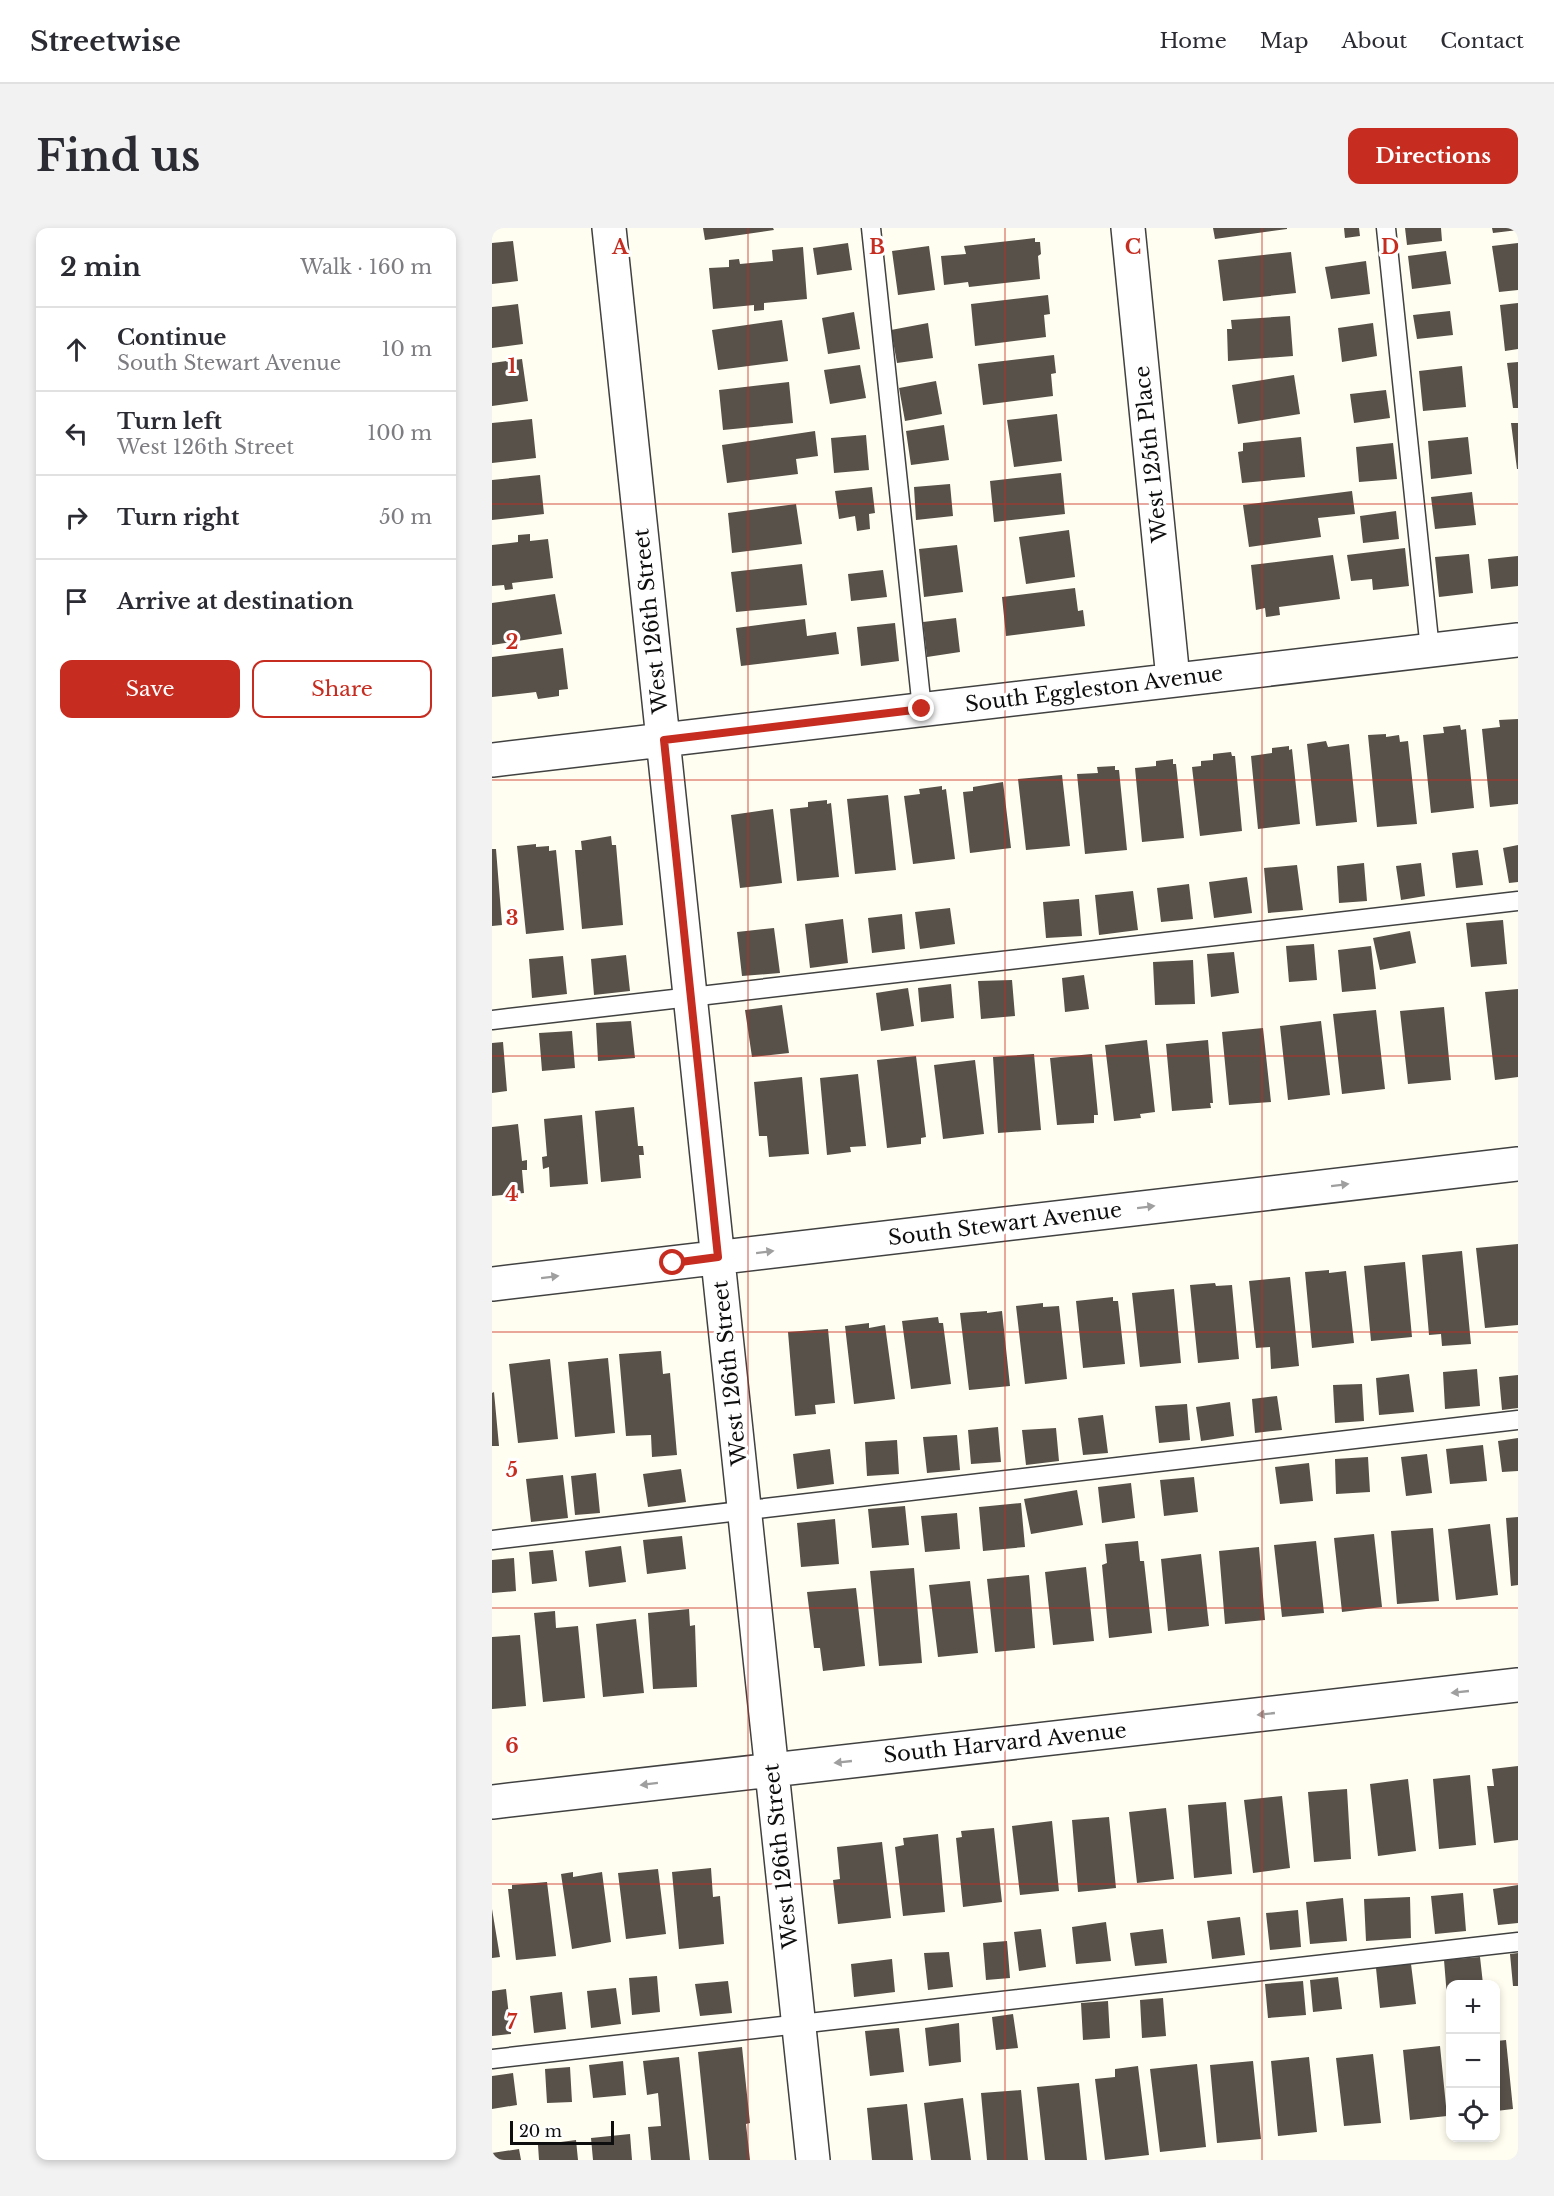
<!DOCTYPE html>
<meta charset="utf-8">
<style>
body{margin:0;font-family:"Libre Baskerville",serif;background:#f2f2f3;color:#2b2b33}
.controls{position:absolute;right:18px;bottom:18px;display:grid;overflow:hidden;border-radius:12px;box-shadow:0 3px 9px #0003}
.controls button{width:54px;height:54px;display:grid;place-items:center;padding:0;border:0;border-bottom:2px solid #e1e1e2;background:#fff;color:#2b2b33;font:30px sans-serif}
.scale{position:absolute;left:18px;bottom:15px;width:104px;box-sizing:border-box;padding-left:6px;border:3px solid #0e0e0e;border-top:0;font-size:16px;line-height:21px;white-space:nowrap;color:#0e0e0e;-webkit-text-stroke:4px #fff;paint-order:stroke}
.stop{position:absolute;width:18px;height:18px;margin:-14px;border:4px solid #c62c1f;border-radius:50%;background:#fff}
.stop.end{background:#c62c1f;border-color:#fff;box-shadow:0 2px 6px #0008}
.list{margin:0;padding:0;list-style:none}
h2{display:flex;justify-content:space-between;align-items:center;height:78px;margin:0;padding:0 24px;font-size:26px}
h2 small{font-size:20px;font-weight:400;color:#7c7c81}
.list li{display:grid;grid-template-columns:39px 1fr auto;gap:18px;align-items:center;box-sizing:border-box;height:84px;padding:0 24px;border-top:2px solid #e1e1e2}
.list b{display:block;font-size:22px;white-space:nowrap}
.list p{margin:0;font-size:20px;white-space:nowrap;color:#7c7c81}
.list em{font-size:20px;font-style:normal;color:#7c7c81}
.actions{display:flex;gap:12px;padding:18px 24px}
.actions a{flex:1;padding:14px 0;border:2px solid #c62c1f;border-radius:12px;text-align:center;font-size:21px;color:#c62c1f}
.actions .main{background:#c62c1f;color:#fff}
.icon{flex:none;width:33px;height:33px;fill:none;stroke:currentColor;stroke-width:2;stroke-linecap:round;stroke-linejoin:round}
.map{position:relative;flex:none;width:1026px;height:1932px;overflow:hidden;border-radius:12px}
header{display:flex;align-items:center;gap:36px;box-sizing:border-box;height:84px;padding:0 30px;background:#fff;border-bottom:2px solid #e1e1e2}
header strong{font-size:28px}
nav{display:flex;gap:33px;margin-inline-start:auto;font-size:21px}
.intro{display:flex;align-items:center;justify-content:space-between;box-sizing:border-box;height:144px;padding:0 36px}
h1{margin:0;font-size:42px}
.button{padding:15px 27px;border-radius:12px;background:#c62c1f;color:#fff;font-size:21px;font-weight:700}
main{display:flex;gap:36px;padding:0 36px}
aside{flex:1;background:#fff;border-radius:12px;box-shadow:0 3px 9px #0003}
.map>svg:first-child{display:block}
</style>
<header>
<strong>Streetwise</strong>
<nav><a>Home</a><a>Map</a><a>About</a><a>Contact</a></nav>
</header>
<div class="intro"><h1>Find us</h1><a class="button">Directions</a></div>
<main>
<aside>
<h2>2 min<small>Walk · 160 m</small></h2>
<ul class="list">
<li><svg class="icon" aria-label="ahead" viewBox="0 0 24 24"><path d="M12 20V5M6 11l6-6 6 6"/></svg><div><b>Continue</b><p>South Stewart Avenue</p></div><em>10 m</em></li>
<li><svg class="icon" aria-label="left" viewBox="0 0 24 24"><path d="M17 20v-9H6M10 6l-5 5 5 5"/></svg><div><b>Turn left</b><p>West 126th Street</p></div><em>100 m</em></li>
<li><svg class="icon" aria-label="right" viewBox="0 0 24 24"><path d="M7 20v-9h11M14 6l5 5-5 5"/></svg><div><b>Turn right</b></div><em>50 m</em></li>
<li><svg class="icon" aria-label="arrive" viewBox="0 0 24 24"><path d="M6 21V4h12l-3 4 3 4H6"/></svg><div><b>Arrive at destination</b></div></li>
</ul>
<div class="actions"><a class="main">Save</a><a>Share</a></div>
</aside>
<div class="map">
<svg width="1026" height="1932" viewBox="0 0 1026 1932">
<rect width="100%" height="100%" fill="#fffef0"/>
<path fill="#58514a" d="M211,0H281L282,2L213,12Z
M721,0H795V1L723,11Z
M852,0H867L868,8L853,10Z
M913,0H949L950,13L915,17Z
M1000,0H1026V2L1001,5Z
M543,10V14H548L549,26L546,28L548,51L477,59L476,54L452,57L449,28L474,26L472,18Z
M21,13L26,53L0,56V15Z
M356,15L360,42L325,47L321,20Z
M1026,15V62L1007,64L1000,18Z
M437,18L443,62L406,67L400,23Z
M311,19L315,71L272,75V82L262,83V77L221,81L217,40L237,39V32L247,31L248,36L281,33L280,22Z
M954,23L959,56L920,61L916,28Z
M799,24L804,65L731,73L726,32Z
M874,33L878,66L839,71L833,39Z
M556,67L558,86L552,87L554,109L483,118L479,76Z
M1026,75V121L1013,123L1008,77Z
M26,76L31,116L0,120V79Z
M958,83L961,107L925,111L921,87Z
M362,84L368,121L336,126L330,90Z
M798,88L801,128L736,133L735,101H740L739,92Z
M290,92L296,133L226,142L220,102Z
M436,95L441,130L405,135L399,102Z
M881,95L885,128L850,134L846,100Z
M562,127L564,145L559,146L561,168L491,177L486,136Z
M30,131L36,173L0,178V135Z
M1026,134V180H1021L1015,135Z
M368,137L374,170L338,176L332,142Z
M970,138L974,179L931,183L927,143Z
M802,147L808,186L746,196L740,157Z
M444,153L450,186L413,193L407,160Z
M297,154L301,195L231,202L227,162Z
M894,162L898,190L862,195L858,166Z
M565,186L570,233L522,239L515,192Z
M40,191L44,230L0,235V195Z
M1019,195H1026V241H1025Z
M452,197L457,232L419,237L414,203Z
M323,203L326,228L304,231L306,246L235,255L230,217Z
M374,207L377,242L342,245L339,210Z
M809,209L813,249L750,255L746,224L751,223V215Z
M976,209L980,246L939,251L936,213Z
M901,215L905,251L867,254L864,219Z
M569,245L573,286L502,294L498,253Z
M48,247L52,286L0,292V252Z
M458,256L461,288L424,292L422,259Z
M380,259L383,285L377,286L378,301L365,303L363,288L347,291L343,263Z
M860,263L863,286L826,290L829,309L757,319L751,277Z
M980,264L984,297L943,301L939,269Z
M304,276L310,316L240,325L236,285Z
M904,283L907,311L871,315L868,288Z
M577,302L583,349L534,356L527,309Z
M38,306V313L56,311L61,350L20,355L21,361L13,362L12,357L0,358V317L26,314V307Z
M465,317L471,364L432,369L427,321Z
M913,320L917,358L881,362L880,351L859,353L855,327Z
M977,326L981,365L947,369L943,329Z
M841,327L848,371L787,379L788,387L774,389L773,380L764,382L759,337Z
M1026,328V358L999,361L996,331Z
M310,336L315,377L244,384L239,344Z
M391,342L395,369L359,373L356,346Z
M583,360L586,383L591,382L593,398L514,408L510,369Z
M63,366L70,406L0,417V375Z
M464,390L468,424L435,429L431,394Z
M313,391L315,408L344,404L347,426L249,438L244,400Z
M403,395L407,433L369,438L365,399Z
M71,420L76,461L67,462V468L46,471L44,464L0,469V429Z
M1026,491V576L998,579L990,501L1008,499L1007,492Z
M968,497L969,502L974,501L982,580L939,585L931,507L952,505L951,499Z
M894,506V509L907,507L908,514L916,513L925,596L885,599L876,507Z
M834,513L836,519L857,516L865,594L824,598L815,516Z
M797,518V522L800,521L808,596L766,601L759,528L780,525V520Z
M739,524L740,528H743L750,603L708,608L700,539L709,538V533L721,532V526Z
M681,531V536H684L692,610L650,614L643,540L664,538V533Z
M623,538V542H627L635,622L593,626L585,546L606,545L605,539Z
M570,547L578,618L534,622L526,551Z
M511,554L519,620L478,625L471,564L481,563V559Z
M450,558V562L454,561L463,631L421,636L412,568L428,566L427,561Z
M396,567L404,642L363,646L355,571Z
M335,572V576L339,575L347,649L305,653L298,581L316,579V574Z
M281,581L290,655L248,660L239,587Z
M119,608L120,617H124L131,697L90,701L83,622H90L89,613Z
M44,616V619L57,618V623L64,622L72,702L34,706L25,618Z
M1026,617V654L1017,655L1011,620Z
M0,621H4L10,697L0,698Z
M986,622L991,657L964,660L960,625Z
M872,635L875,673L847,675L845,638Z
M929,635L933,668L909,672L904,638Z
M805,637L811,682L776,685L772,640Z
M755,649L760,685L722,690L717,654Z
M697,656L701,691L669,694L665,660Z
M641,663L646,702L607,707L603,667Z
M587,671L590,708L554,710L551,674Z
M458,680L463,716L428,721L423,684Z
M410,686L413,721L380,725L376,690Z
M351,691L356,735L318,740L313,696Z
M1011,692L1015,736L979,739L974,695Z
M282,700L288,745L250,748L245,704Z
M918,703L924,735L888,742L881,710Z
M822,716L825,752L797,754L794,718Z
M879,718L884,761L850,764L846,722Z
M742,724L747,765L719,769L715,726Z
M134,727L138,763L102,767L99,731Z
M71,728L75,766L40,770L37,731Z
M701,732L703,776L663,777L661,734Z
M592,747L597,781L573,784L570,750Z
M520,752L523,788L489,791L486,753Z
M459,756L462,790L429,794L426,760Z
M416,760L422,798L389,803L384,765Z
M1026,761V849L1003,852L993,764Z
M290,777L297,825L260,829L253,782Z
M952,779L959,852L916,856L908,783Z
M884,782L893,861L850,866L841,786Z
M139,793L143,830L106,833L104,795Z
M829,793L838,867L796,872L788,798Z
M771,800L779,874L737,877L730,804Z
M80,803L83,840L50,843L47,805Z
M655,812L663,884L648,886L649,890L622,893L613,817Z
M716,812L721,875H718L719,880L680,883L674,816Z
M11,814L15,863L0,865V815Z
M542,826L549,902L506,905L501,829Z
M600,826L606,887H602V895L565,897L558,830Z
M424,828L434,909L429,910V916L395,920L385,832Z
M483,832L492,906L451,911L442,837Z
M366,846L374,918L358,919L359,924L335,927L328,850Z
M310,849L317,926L277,929L275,908H267L262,854Z
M142,879L146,918H151L152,927H147L149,950L109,954L103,883Z
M90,887L96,956L58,959L57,939L51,941L50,929L55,928L52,891Z
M26,896L30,933L35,932V942H30L32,965L0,968V899Z
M1026,1016V1097L993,1100L984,1020Z
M970,1023L979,1116L950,1118L949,1106L937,1107L930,1027Z
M913,1034L920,1109L879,1113L872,1038Z
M837,1042V1045L854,1043L862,1115L820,1120L813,1044Z
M798,1049L807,1138L779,1141L778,1119L764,1120L757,1053Z
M723,1055L724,1058L740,1057L747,1131L706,1135L698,1057Z
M682,1061L689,1135L648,1139L640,1065Z
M621,1069V1073H626L633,1136L591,1140L584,1073Z
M551,1075V1079L567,1078L575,1151L533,1156L524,1078Z
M495,1083V1085L510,1083L518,1158L477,1162L468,1085Z
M446,1089L447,1095H451L459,1156L419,1161L410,1093Z
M377,1095V1100L393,1097L403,1171L362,1176L353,1098Z
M336,1101L343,1175L323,1177L324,1186L303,1188L296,1104Z
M169,1123L171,1146L178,1145L185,1227L160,1229L159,1207L134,1208L127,1126Z
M116,1130L123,1205L83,1209L76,1134Z
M58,1131L66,1211L26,1215L17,1136Z
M985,1141L988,1178L953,1181L951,1144Z
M917,1146L922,1184L887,1187L884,1150Z
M1026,1147V1180L1010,1182L1007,1149Z
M870,1156L872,1193L843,1195L841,1157Z
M2,1164L7,1218H0V1165Z
M785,1168L790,1202L763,1205L760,1171Z
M738,1174L742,1208L709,1213L704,1179Z
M695,1176L698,1212L667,1215L663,1178Z
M611,1187L616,1225L591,1227L586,1190Z
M506,1199L509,1234L479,1236L476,1202Z
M564,1200L567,1233L534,1237L530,1202Z
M465,1207L468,1242L435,1245L431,1209Z
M1026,1210V1243L1010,1244L1006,1213Z
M405,1212L407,1246L375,1248L373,1214Z
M991,1217L995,1253L958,1256L954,1221Z
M338,1221L342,1256L305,1261L301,1226Z
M935,1226L940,1265L914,1268L909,1229Z
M876,1229L878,1264L844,1266L843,1231Z
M817,1235L821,1273L788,1276L783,1239Z
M189,1241L194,1274L156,1279L151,1246Z
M104,1245L108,1285L83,1287L79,1248Z
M71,1247L76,1290L39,1294L34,1251Z
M702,1249L706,1284L672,1288L668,1252Z
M639,1255L643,1290L610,1295L606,1259Z
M585,1262L591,1297L539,1306L532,1271Z
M529,1275L533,1319L491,1323L487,1279Z
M413,1278L417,1317L380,1320L376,1281Z
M465,1285L468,1321L433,1324L429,1288Z
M1026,1289V1357L1019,1358L1014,1290Z
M343,1291L347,1336L309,1339L305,1295Z
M998,1296L1006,1367L964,1372L956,1301Z
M941,1300L947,1373L905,1376L899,1303Z
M882,1306L890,1379L850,1384L842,1310Z
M190,1308L194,1341L155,1346L151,1312Z
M646,1313L648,1333H652L660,1405L617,1410L610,1337L615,1335L613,1316Z
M824,1313L832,1385L790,1389L782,1317Z
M129,1318L134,1354L97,1359L93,1323Z
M767,1319L773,1392L733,1396L727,1323Z
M61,1322L65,1353L40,1356L37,1324Z
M709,1326L717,1398L676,1403L669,1331Z
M22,1330L24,1363L0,1365V1332Z
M594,1339L602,1413L561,1417L553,1344Z
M422,1340L430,1435L387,1438L378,1343Z
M537,1347L543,1420L503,1424L495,1351Z
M478,1353L486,1425L446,1429L437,1357Z
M364,1360L373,1438L331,1443L328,1420H322L315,1364Z
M197,1381L198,1398L203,1397L205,1459L161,1461L156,1385Z
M63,1383L64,1400L86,1398L93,1470L51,1474L42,1385Z
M144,1391L152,1465L111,1469L104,1396Z
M28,1407L34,1478L0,1481V1409Z
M1026,1538V1612L1002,1615L995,1558H1002L1000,1541Z
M978,1547L984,1617L947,1621L941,1551Z
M916,1551L924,1623L886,1628L878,1556Z
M855,1561L859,1631L822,1634L816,1564Z
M790,1568L798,1640L761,1645L752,1572Z
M734,1574L740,1646L702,1650L696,1577Z
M674,1580L682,1651L645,1655L637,1584Z
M617,1589L624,1660L586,1664L580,1592Z
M560,1593L567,1663L528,1667L520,1598Z
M502,1600L510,1674L471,1679L464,1610L470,1609L469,1603Z
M446,1606L453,1684L411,1688L403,1619L412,1617L411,1610Z
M390,1614L399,1690L346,1696L341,1652L348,1651L345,1619Z
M219,1640L221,1669L228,1668L232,1716L187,1721L180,1644Z
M166,1641L174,1706L134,1711L126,1645Z
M81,1644V1649L110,1644L119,1714L80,1721L69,1646Z
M55,1654L64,1728L24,1732L16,1661H20V1657Z
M1026,1657V1695L1006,1697L1001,1661Z
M971,1665L974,1703L943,1706L939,1668Z
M918,1669L919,1710L874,1713L872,1671Z
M851,1670L855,1713L818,1716L814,1674Z
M0,1681L8,1729L0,1730Z
M806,1682L809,1719L778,1722L774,1685Z
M748,1689L753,1727L720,1731L715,1693Z
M614,1694L619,1733L584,1736L580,1699Z
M549,1701L554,1739L527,1743L522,1704Z
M671,1701L675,1735L643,1738L638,1705Z
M515,1713L518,1750L494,1752L491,1715Z
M457,1724L461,1759L436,1762L432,1725Z
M1026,1725V1758H1021L1018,1726Z
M988,1729L991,1756H958V1769H955L952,1732Z
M400,1731L403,1764L362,1769L359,1736Z
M919,1736L924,1776L888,1780L884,1740Z
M165,1748L168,1784L140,1787L137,1750Z
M846,1749L850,1781L821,1784L818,1752Z
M236,1753L240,1785L208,1788L203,1756Z
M811,1753L814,1787L776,1790L773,1756Z
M124,1760L129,1796L99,1800L95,1763Z
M14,1761L19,1806L0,1808V1763Z
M70,1764L74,1801L42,1805L38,1768Z
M671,1770L674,1808L650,1810L648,1772Z
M616,1773L618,1810L591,1812L589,1775Z
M521,1786L526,1820L504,1822L500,1789Z
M467,1795L469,1834L437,1838L433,1800Z
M407,1800L412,1844L378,1848L373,1803Z
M1014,1812L1021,1881L1004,1883V1813Z
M948,1818L955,1888L918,1892L911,1822Z
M250,1819L258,1895L254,1896L258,1932H217L206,1824Z
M881,1826L889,1895L852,1898L844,1830Z
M187,1829L198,1932H159L156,1899L169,1898L166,1865L155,1867L151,1833Z
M817,1829L825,1904L786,1908L779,1833Z
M131,1833L134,1867L101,1870L97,1837Z
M761,1833L769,1911L725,1915L718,1837Z
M705,1836L714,1919L668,1924L658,1841Z
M646,1838L657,1927L613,1932L603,1851L623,1849V1841Z
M78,1839L80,1874L55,1875L53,1841Z
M21,1845L25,1877L0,1881V1848Z
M587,1855L595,1932H553L545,1859Z
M529,1862L536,1932H495L489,1865Z
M471,1870L479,1932H439L432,1875Z
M415,1876L421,1932H380L375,1880Z
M138,1906L140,1932H101L99,1910Z
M84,1912L86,1932H47L46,1917Z
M27,1921L29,1932H0V1925Z"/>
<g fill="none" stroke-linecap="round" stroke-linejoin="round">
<defs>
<path id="service" d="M379,0L430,481
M894,0L938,422
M0,792L1026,673
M0,1312L1026,1192
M0,1831L1026,1714"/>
<path id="minor" d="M117,0L321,1932
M636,0L681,451
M0,532L1026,412
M0,1056L1026,936
M0,1574L1026,1457"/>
</defs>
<use href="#service" stroke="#414141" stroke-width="21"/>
<use href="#minor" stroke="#414141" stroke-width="36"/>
<use href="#service" stroke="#fff" stroke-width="18"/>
<use href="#minor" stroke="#fff" stroke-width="33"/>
</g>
<defs><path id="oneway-solid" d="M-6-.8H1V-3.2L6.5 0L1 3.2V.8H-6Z" transform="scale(1.5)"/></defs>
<g fill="#9f9f9f">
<use href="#oneway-solid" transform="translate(848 957) rotate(-7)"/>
<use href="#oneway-solid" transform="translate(654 979) rotate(-7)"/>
<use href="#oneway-solid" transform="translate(273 1024) rotate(-7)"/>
<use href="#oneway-solid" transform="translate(58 1049) rotate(-7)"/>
<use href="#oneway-solid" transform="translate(968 1464) rotate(174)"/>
<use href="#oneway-solid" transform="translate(774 1486) rotate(174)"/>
<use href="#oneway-solid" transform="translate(351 1534) rotate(174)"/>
<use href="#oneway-solid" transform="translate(157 1556) rotate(173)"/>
</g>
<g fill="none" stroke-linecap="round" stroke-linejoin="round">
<path stroke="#c62c1f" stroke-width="8" d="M181,1035L226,1029L172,512L430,481"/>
</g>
<path fill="none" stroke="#c62c1f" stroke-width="1.5" stroke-opacity="0.55" d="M256,0V1932M513,0V1932M770,0V1932M0,276H1026M0,552H1026M0,828H1026M0,1104H1026M0,1380H1026M0,1656H1026"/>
<g text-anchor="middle" stroke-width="6" stroke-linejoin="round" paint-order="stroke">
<g font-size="21" fill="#0e0e0e" stroke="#fff">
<text transform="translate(659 226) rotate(-96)" y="7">West 125th Place</text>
<text transform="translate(159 393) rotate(-96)" y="7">West 126th Street</text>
<text transform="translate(602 461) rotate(-7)" y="7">South Eggleston Avenue</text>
<text transform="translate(513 996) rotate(-7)" y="7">South Stewart Avenue</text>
<text transform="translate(238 1145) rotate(-96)" y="7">West 126th Street</text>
<text transform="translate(513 1515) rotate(-6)" y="7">South Harvard Avenue</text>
<text transform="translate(289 1628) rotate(-96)" y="7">West 126th Street</text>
</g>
</g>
<g font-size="20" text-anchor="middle" font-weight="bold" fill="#c62c1f" stroke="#fff" stroke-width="6" stroke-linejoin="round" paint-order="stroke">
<text x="128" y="26">A</text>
<text x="385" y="26">B</text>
<text x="641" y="26">C</text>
<text x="898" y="26">D</text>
<text x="20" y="145">1</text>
<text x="20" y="421">2</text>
<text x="20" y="697">3</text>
<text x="20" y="973">4</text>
<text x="20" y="1249">5</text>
<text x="20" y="1525">6</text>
<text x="20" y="1801">7</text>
</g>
</svg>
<div class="controls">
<button>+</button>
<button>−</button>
<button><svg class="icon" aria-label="locate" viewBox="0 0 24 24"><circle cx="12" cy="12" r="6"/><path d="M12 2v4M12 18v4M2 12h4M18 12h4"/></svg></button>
</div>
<div class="scale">20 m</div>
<div class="stop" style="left:181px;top:1035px"></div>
<div class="stop end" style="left:430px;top:481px"></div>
</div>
</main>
